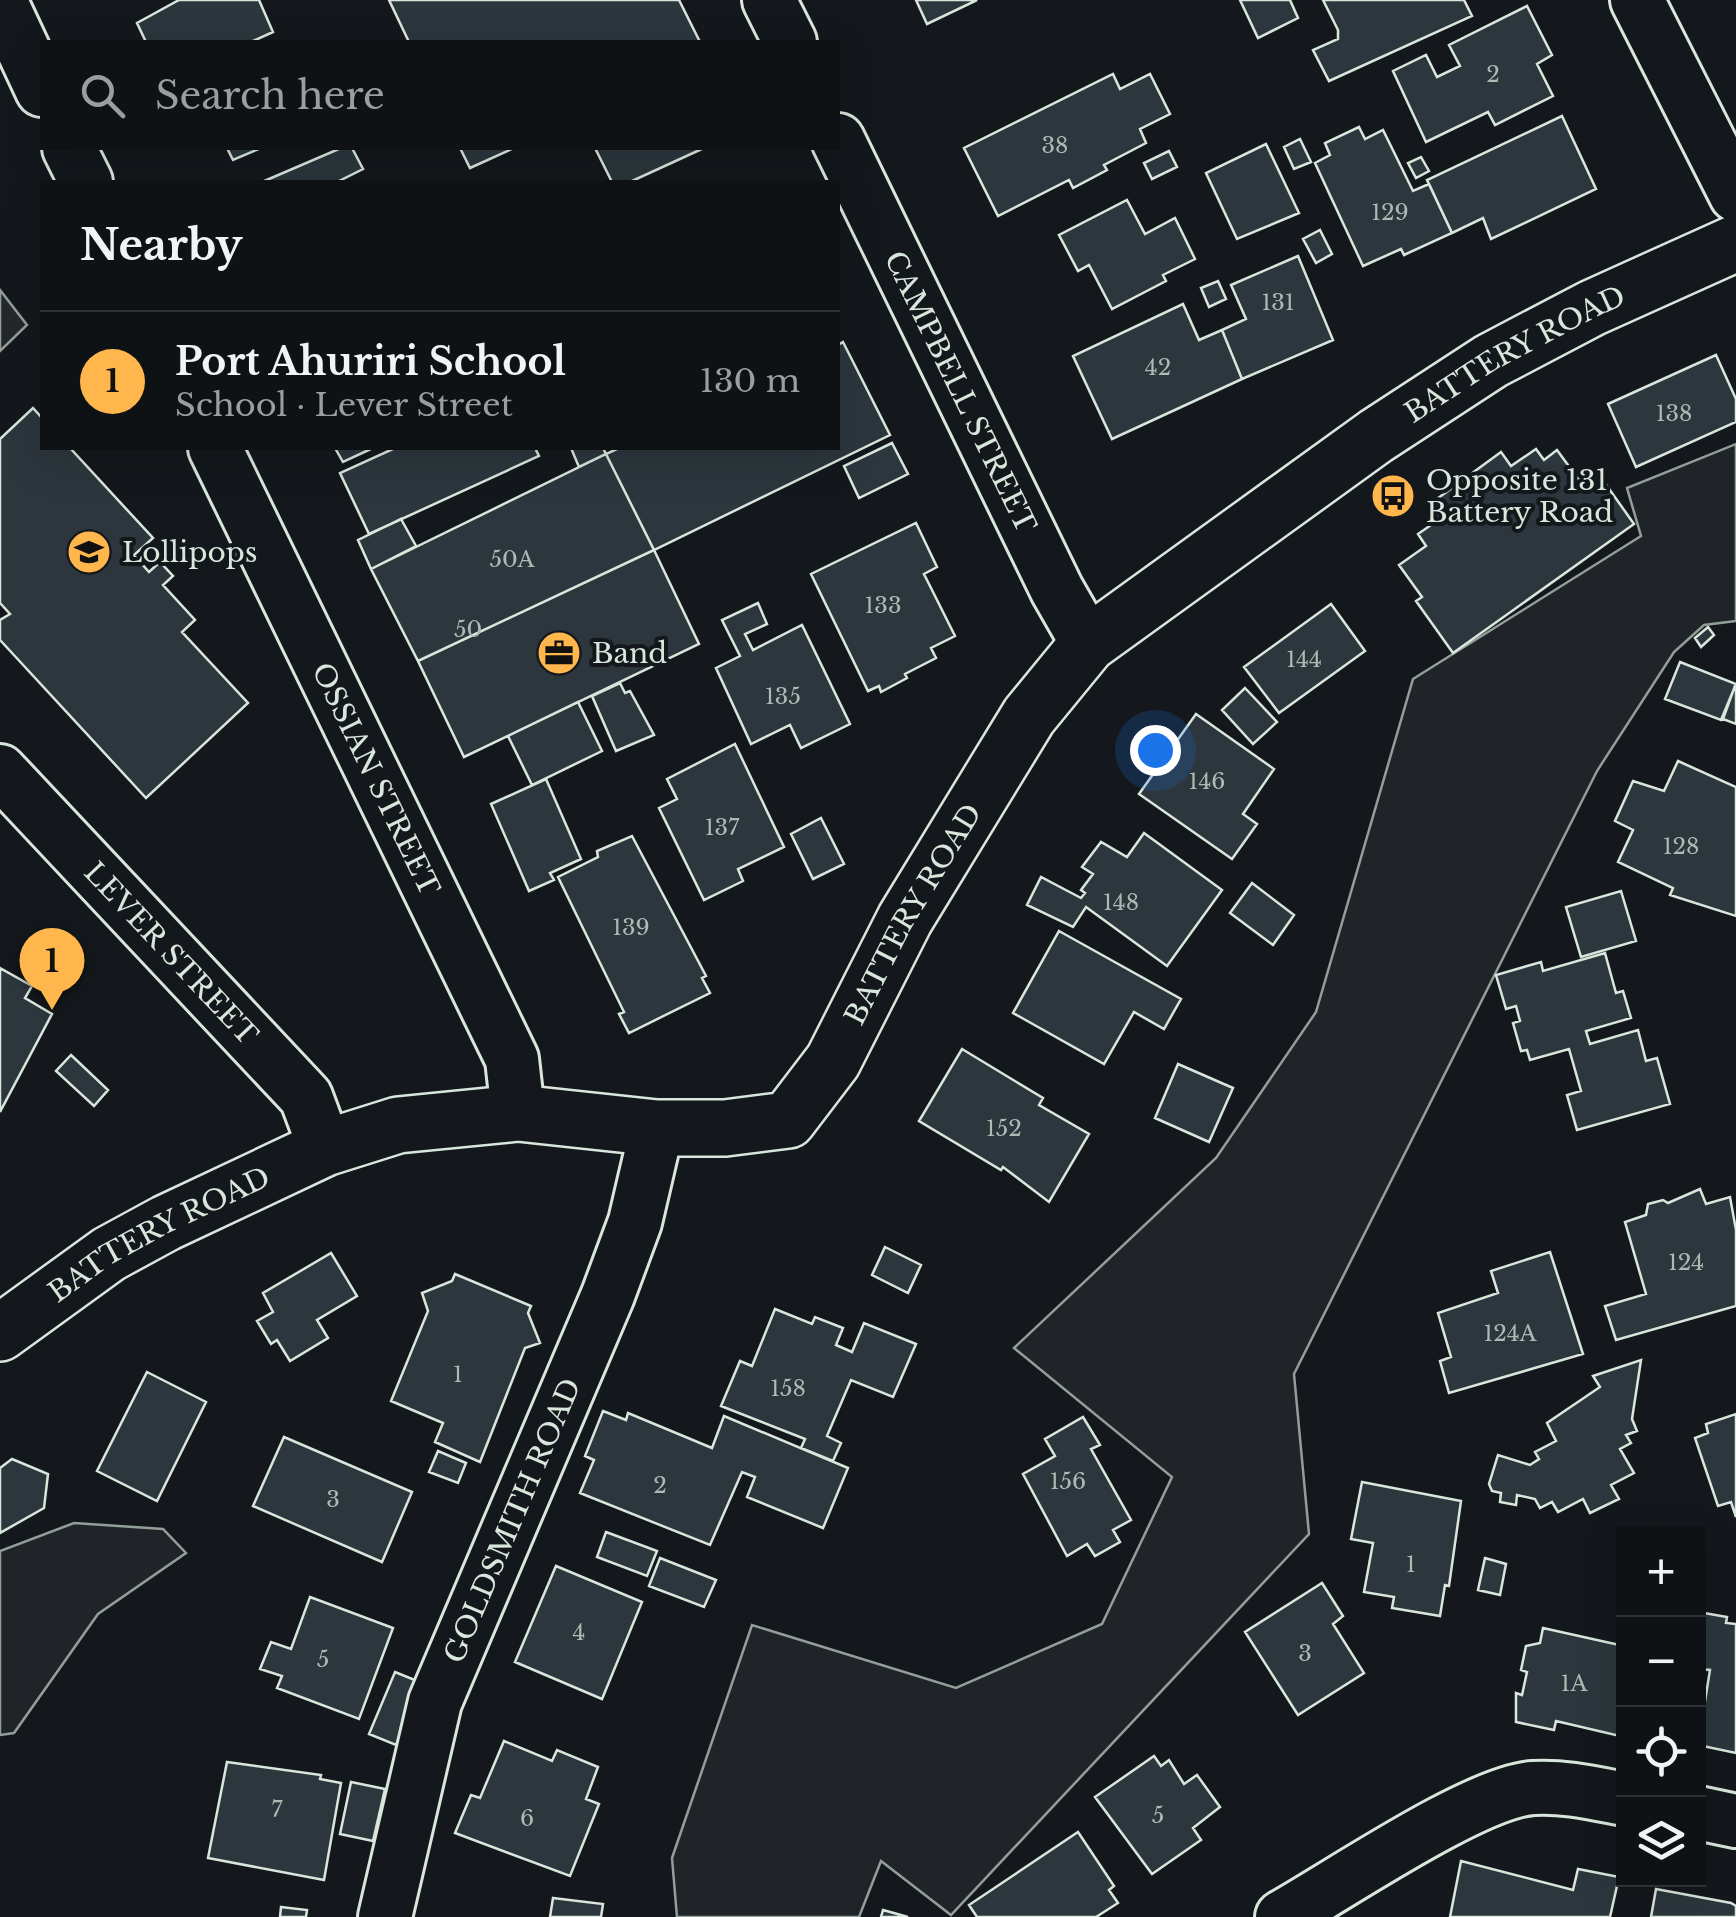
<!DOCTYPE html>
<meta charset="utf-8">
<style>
body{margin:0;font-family:"Libre Baskerville",serif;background:#181b1e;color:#f1f3f6}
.controls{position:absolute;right:30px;bottom:30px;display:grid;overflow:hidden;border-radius:0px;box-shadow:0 10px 40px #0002}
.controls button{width:90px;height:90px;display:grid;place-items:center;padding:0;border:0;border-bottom:2px solid #2f3234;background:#0f1215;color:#f1f3f6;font:50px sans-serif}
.you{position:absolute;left:1155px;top:750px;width:35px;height:35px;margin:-25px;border:8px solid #fff;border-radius:50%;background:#1a73e8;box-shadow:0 0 0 15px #1a73e833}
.badge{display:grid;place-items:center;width:65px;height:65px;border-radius:50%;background:#ffb74d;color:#111;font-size:32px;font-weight:700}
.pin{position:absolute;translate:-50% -82px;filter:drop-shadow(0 2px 5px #0008)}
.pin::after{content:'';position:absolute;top:52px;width:35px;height:30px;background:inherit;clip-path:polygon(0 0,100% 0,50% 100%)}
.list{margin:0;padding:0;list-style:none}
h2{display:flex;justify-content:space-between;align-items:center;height:130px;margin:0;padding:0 40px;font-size:42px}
h2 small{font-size:32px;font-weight:400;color:#9b9ea0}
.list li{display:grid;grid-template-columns:65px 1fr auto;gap:30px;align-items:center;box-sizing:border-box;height:140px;padding:0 40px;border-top:2px solid #2f3234}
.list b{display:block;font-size:38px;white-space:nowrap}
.list p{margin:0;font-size:32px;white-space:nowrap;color:#9b9ea0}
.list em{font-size:32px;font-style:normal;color:#9b9ea0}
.icon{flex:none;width:55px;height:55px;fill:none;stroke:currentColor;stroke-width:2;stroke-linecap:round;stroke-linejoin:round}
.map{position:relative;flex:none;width:1736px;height:1917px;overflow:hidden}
.search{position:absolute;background:#0f1215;box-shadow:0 10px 40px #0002;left:40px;top:40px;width:800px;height:110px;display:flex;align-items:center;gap:25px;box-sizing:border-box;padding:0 35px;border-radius:0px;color:#9b9ea0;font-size:38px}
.panel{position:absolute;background:#0f1215;box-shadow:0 10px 40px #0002;left:40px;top:180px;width:800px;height:270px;border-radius:0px}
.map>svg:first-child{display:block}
</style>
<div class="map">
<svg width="1736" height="1917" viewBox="0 0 1736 1917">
<rect width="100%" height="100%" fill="#14181c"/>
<path fill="#202428" stroke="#939e99" stroke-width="2.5" d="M1736,444V621L1704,625L1674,652L1597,771L1294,1374L1309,1534L951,1915L881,1861L859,1917H677L672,1858L752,1625L956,1688L1102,1624L1172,1477L1014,1348L1216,1158L1316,1012L1413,679L1641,536L1627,488Z
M74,1523L163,1529L186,1553L98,1614L14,1733L0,1735V1551Z"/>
<path fill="#24282b" stroke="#939e99" stroke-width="2.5" d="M0,290L27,325L0,351Z"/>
<path fill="#2c363c" stroke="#d8e6dc" stroke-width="2.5" d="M179,0H259L273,32L251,42H146L137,23Z
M389,0H679L700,42H409Z
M916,0H977L927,24Z
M1240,0H1290L1298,18L1258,38Z
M1323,0H1464L1472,16L1329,81L1313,50L1338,39V30Z
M1527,6L1552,55L1537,64L1553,96L1495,125L1488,112L1426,142L1393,71L1426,55L1437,77L1460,66L1449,45Z
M1113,74L1120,89L1150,74L1170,114L1140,129L1146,143L1104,165L1107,170L1073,188L1069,180L998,216L964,148Z
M1562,116L1596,189L1491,239L1483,218L1452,233L1427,180Z
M1359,127L1365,139L1383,130L1413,191L1429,184L1452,233L1404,255L1401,249L1363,266L1315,163L1330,155L1325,143Z
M1300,139L1311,162L1294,169L1284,147Z
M1266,144L1299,213L1237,239L1206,173Z
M227,148H261L233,160Z
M341,148H352L363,169L337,182H262Z
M460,148H514L470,168Z
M595,148H704L630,182H612Z
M1169,151L1177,167L1152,179L1144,163Z
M1421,157L1429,171L1416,178L1408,163Z
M1127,200L1145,234L1175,218L1195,259L1163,275L1166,281L1112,309L1089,265L1078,271L1059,235Z
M1320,230L1332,254L1316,263L1303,239Z
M1298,256L1333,340L1242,379L1222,330L1246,319L1231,285Z
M1218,281L1226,299L1209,307L1201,288Z
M1183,304L1199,340L1222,330L1242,379L1112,439L1073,356Z
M843,342L890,435L654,550L606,454L619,448H838V345Z
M1716,355L1736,399V422L1636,467L1608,404Z
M33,408L42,418V448H70L153,538L134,555L149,572L160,562L173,576L163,585L195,620L182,632L248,703L146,798L0,640V620L10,614L0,603V439Z
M892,443L908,474L859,498L844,466Z
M335,448H373L343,462Z
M395,448H535L539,456L369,534L340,473Z
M571,448H603L606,454L579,467Z
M1536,449L1544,460L1557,450L1579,480L1595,469L1634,524L1453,653L1416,601L1422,597L1399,565L1426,546L1418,534L1441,518L1430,504L1501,452L1511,466Z
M606,454L654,550L418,661L371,569Z
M401,519L416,546L371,569L358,540Z
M916,523L937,567L924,574L955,636L931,648L936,658L905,674L907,678L881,692L879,686L868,691L811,574Z
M654,550L699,644L464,757L418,661Z
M758,603L767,624L745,634L753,650L802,625L850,724L801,748L790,725L751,744L716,668L740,656L722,620Z
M1331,604L1365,651L1279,713L1244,667Z
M1708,627L1714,635L1701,647L1695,638Z
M1680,662L1736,684L1721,720L1665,699Z
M620,683L625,693L630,691L654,735L616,751L592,696Z
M1736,683V724L1723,719Z
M1245,688L1277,722L1253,744L1222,710Z
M578,702L602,751L532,785L508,736Z
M1196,714L1274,769L1243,814L1257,824L1232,859L1139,794Z
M735,744L784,847L738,869L743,881L704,900L659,808L677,799L667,779Z
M1678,761L1736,787V916L1670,895L1673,888L1618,862L1633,830L1615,821L1633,781L1664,791Z
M546,779L581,859L550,873L554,880L529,891L491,804Z
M821,818L844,864L813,879L791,834Z
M1144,833L1222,890L1167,966L1086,907L1073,927L1027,905L1041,877L1081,898L1085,893L1081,890L1093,874L1082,867L1101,842L1127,857Z
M632,836L706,976L702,978L710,993L629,1033L619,1014L624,1012L558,877L598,857L597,851Z
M1252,883L1294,915L1273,945L1230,913Z
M1621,891L1636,941L1581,957L1566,907Z
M1059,931L1181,999L1164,1029L1134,1012L1104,1064L1013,1013Z
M1605,953L1616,993L1623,991L1631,1018L1586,1031L1590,1044L1638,1030L1646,1061L1657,1058L1670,1104L1577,1130L1567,1095L1581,1091L1569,1049L1530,1060L1527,1050L1521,1051L1513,1023L1520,1021L1516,1006L1506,1009L1496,975L1541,962L1543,971Z
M0,968L32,986L25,998L52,1014L0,1112Z
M962,1049L1043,1098L1039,1105L1089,1134L1049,1202L1003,1167L1001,1170L919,1121Z
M71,1055L108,1090L94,1106L56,1071Z
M1178,1064L1233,1088L1209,1142L1155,1118Z
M1700,1189L1706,1204L1730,1197L1736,1230V1306L1616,1340L1605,1306L1646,1294L1625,1222L1646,1215L1648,1204L1663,1200L1668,1203Z
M885,1247L921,1265L908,1293L872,1275Z
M1550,1252L1583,1354L1449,1393L1440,1361L1451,1357L1438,1313L1498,1293L1491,1271Z
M331,1253L357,1296L317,1320L328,1338L290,1361L277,1340L271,1344L257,1321L273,1312L263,1293Z
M455,1274L531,1306L528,1313L540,1343L525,1348L480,1462L435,1442L443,1423L391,1401L428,1311L422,1293L452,1281Z
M775,1309L812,1324L815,1317L843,1328L836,1345L852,1352L864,1323L916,1344L893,1397L851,1380L827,1436L841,1443L833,1461L801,1448L805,1439L721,1406L740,1361L752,1366Z
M1641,1360L1632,1419L1637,1431L1626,1435L1631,1443L1620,1449L1634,1473L1611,1485L1619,1499L1590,1513L1583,1499L1558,1512L1552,1502L1540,1508L1535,1499L1517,1495L1516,1505L1500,1502L1501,1493L1492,1491L1489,1484L1498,1455L1530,1465L1539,1459L1535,1452L1556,1441L1547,1423L1600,1387L1593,1376Z
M147,1372L206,1402L157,1501L97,1471Z
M603,1411L626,1420L628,1413L712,1448L724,1416L848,1468L823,1528L747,1497L755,1477L742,1472L710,1545L580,1493L594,1460L585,1456Z
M1736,1414V1517L1731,1502L1718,1506L1695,1438L1708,1433L1706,1424Z
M1083,1417L1100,1445L1091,1449L1131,1520L1113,1530L1120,1542L1095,1556L1087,1544L1067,1556L1023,1474L1055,1456L1045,1439Z
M284,1437L412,1492L382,1562L253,1506Z
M438,1451L466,1463L458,1483L429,1472Z
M12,1459L48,1474L44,1508L0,1533V1468Z
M1362,1482L1461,1501L1449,1586L1445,1585L1440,1616L1392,1608L1394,1597L1364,1592L1373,1543L1351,1539Z
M606,1532L657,1551L647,1576L597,1557Z
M660,1558L716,1580L704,1607L649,1586Z
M1485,1558L1506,1564L1500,1595L1478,1590Z
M556,1566L642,1602L602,1699L515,1662Z
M1322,1583L1343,1616L1333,1624L1364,1673L1298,1715L1245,1632Z
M310,1597L393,1628L359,1719L277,1688L282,1676L260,1669L271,1642L291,1649Z
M1704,1613L1727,1617L1726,1623L1736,1624V1753L1698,1745L1710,1670L1698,1669Z
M1543,1628L1624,1646V1737L1556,1721L1554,1730L1516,1722V1693L1522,1695L1527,1672L1521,1670L1526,1646L1540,1643Z
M395,1672L422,1683L396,1745L369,1734Z
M504,1741L552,1761L557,1750L598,1767L586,1799L599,1804L570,1876L455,1833L471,1795L480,1798Z
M1154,1756L1161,1766L1169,1760L1184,1784L1197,1775L1220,1807L1193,1828L1201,1840L1152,1874L1095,1797Z
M227,1762L321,1775L320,1779L341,1783L324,1880L208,1858Z
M351,1782L385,1789L373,1841L340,1834Z
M1078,1832L1114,1886L1109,1890L1118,1903L1096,1917H977L969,1905Z
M1461,1861L1573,1890L1578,1869L1619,1877L1610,1917H1450Z
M1656,1889L1731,1903L1736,1906V1917H1651Z
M553,1898L603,1904L601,1917H550Z
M281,1907L307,1910L306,1917H280Z
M883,1910L908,1917H881Z"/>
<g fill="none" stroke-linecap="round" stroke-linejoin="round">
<defs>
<g id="street">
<path d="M0,0L42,90"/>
<path d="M769,0L790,42"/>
<path d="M1637,0L1736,195"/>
<path id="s1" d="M838,140L1057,590L1088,644"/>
<path d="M69,148L86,182"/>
<path id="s2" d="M215,448L512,1059L518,1113"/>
<path id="s3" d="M0,771L306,1097L325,1148"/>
<path d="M1698,1813L1736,1821"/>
<path id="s4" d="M385,1917L435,1702L608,1295L635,1222L657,1128"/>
<path d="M1282,1917C1339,1885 1475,1792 1533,1788C1563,1786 1593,1793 1624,1799"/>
</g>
<g id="secondary">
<path id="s5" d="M0,1333L109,1254L166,1223L325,1148L398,1125L518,1113L657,1128H725L788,1120L833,1061L905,919L1029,716L1088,644L1376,436L1491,361L1592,308L1736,243"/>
</g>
</defs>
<use href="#street" stroke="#d8e6dc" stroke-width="58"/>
<use href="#secondary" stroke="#d8e6dc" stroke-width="60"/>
<use href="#street" stroke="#14181c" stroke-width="52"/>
<use href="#secondary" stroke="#14181c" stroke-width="55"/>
</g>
<defs>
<symbol id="bus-disc" viewBox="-11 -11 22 22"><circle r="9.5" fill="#ffb74d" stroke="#14181c"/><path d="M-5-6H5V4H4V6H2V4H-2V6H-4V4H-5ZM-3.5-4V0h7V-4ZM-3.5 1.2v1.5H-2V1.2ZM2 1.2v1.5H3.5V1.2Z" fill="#111"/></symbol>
<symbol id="school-disc" viewBox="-11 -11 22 22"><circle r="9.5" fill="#ffb74d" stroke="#14181c"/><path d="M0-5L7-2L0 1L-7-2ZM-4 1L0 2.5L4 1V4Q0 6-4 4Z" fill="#111"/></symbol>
<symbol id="office-disc" viewBox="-11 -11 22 22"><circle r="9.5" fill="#ffb74d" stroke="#14181c"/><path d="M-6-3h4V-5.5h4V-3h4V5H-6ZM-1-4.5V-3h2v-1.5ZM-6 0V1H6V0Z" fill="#111"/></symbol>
</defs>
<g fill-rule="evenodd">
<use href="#bus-disc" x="1368" y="471" width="50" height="50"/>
<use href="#school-disc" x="64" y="527" width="50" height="50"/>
<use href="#office-disc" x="534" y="628" width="50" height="50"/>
</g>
<g text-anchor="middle" stroke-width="8" stroke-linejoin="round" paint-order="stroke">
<g font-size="22" fill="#adbab4">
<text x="1493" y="82">2</text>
<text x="1055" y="153">38</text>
<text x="1390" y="220">129</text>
<text x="1278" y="310">131</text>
<text x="1158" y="375">42</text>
<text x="1674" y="421">138</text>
<text x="512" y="567">50A</text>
<text x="883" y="613">133</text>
<text x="468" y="637">50</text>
<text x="1304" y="667">144</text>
<text x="783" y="704">135</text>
<text x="1207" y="789">146</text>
<text x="722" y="835">137</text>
<text x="1681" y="854">128</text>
<text x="1121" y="910">148</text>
<text x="631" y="935">139</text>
<text x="1004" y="1136">152</text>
<text x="1686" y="1270">124</text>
<text x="1510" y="1341">124A</text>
<text x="458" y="1382">1</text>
<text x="788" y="1396">158</text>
<text x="1068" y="1489">156</text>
<text x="660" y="1493">2</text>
<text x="333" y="1507">3</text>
<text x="1411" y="1572">1</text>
<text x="579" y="1640">4</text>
<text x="1305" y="1661">3</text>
<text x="323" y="1667">5</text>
<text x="1574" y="1691">1A</text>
<text x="277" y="1817">7</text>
<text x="1158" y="1823">5</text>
<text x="527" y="1826">6</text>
</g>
<g font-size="28" fill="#d8e6dc" stroke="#14181c">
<text dy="10" stroke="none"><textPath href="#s5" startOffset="1925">BATTERY ROAD</textPath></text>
<text dy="10" stroke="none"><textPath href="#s1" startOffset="280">CAMPBELL STREET</textPath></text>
<text dy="10" stroke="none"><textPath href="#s2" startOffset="368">OSSIAN STREET</textPath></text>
<text dy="10" stroke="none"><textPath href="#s5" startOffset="1085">BATTERY ROAD</textPath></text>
<text dy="10" stroke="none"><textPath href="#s3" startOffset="250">LEVER STREET</textPath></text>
<text dy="10" stroke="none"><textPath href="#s5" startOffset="188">BATTERY ROAD</textPath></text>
<text dy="10" stroke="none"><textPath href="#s4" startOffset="418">GOLDSMITH ROAD</textPath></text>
</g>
<g font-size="28" fill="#d8e6dc" stroke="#14181c" text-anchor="start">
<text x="1426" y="490">Opposite 131<tspan x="1426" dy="32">Battery Road</tspan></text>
<text x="122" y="562">Lollipops</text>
<text x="592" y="663">Band</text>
</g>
</g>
</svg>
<div class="controls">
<button>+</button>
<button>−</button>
<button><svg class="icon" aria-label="locate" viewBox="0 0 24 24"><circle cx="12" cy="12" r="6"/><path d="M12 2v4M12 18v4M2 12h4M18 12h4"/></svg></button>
<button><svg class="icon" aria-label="layers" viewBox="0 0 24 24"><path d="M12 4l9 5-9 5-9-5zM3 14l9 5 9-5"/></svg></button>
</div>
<div class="you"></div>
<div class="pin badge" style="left:52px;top:1010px">1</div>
<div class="search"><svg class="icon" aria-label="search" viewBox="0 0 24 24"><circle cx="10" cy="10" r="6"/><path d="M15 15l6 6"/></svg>Search here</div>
<section class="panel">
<h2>Nearby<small></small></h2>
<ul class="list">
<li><span class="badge">1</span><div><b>Port Ahuriri School</b><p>School · Lever Street</p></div><em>130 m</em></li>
</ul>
</section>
</div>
